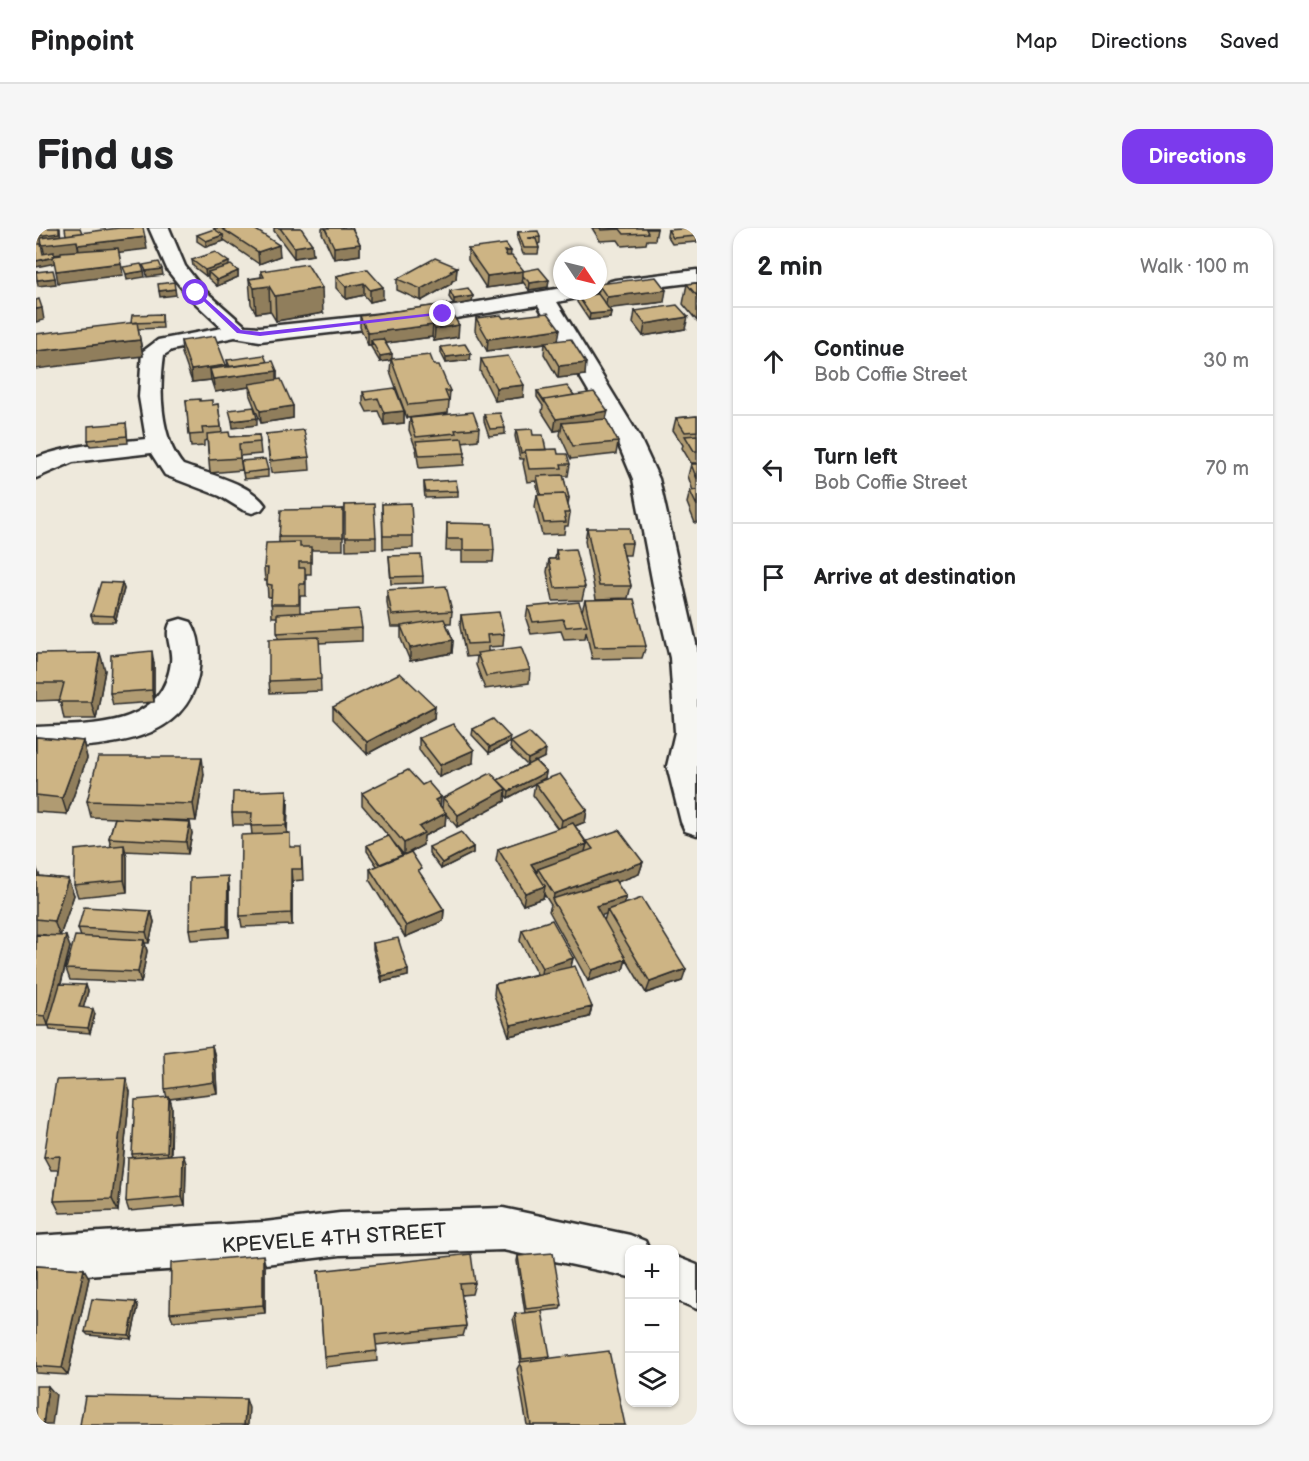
<!DOCTYPE html>
<meta charset="utf-8">
<style>
body{margin:0;font-family:"Balsamiq Sans",sans-serif;background:#f6f6f6;color:#202124}
.controls{position:absolute;right:18px;bottom:18px;display:grid;overflow:hidden;border-radius:12px;box-shadow:0 2px 4px #0004}
.controls button{width:54px;height:54px;display:grid;place-items:center;padding:0;border:0;border-bottom:2px solid #e0e0e0;background:#fff;color:#202124;font:30px sans-serif}
.compass{position:absolute;left:517px;top:18px;width:54px;height:54px;border-radius:50%;background:#fff;box-shadow:0 2px 4px #0004;rotate:125deg}
.stop{position:absolute;width:18px;height:18px;margin:-14px;border:4px solid #7c3aed;border-radius:50%;background:#fff}
.stop.end{background:#7c3aed;border-color:#fff;box-shadow:0 2px 6px #0008}
.list{margin:0;padding:0;list-style:none}
h2{display:flex;justify-content:space-between;align-items:center;height:78px;margin:0;padding:0 24px;font-size:26px}
h2 small{font-size:20px;font-weight:400;color:#757577}
.list li{display:grid;grid-template-columns:39px 1fr auto;gap:18px;align-items:center;box-sizing:border-box;height:108px;padding:0 24px;border-top:2px solid #e0e0e0}
.list b{display:block;font-size:22px;white-space:nowrap}
.list p{margin:0;font-size:20px;white-space:nowrap;color:#757577}
.list em{font-size:20px;font-style:normal;color:#757577}
.icon{flex:none;width:33px;height:33px;fill:none;stroke:currentColor;stroke-width:2;stroke-linecap:round;stroke-linejoin:round}
.map{position:relative;flex:none;width:661px;height:1197px;overflow:hidden;border-radius:18px}
header{display:flex;align-items:center;gap:36px;box-sizing:border-box;height:84px;padding:0 30px;background:#fff;border-bottom:2px solid #e0e0e0}
header strong{font-size:28px}
nav{display:flex;gap:33px;margin-inline-start:auto;font-size:21px}
.intro{display:flex;align-items:center;justify-content:space-between;box-sizing:border-box;height:144px;padding:0 36px}
h1{margin:0;font-size:42px}
.button{padding:15px 27px;border-radius:18px;background:#7c3aed;color:#fff;font-size:21px;font-weight:700}
main{display:flex;gap:36px;padding:0 36px}
aside{flex:1;background:#fff;border-radius:18px;box-shadow:0 2px 4px #0004}
.map>svg:first-child{display:block}
</style>
<header>
<strong>Pinpoint</strong>
<nav><a>Map</a><a>Directions</a><a>Saved</a></nav>
</header>
<div class="intro"><h1>Find us</h1><a class="button">Directions</a></div>
<main>
<div class="map">
<svg width="661" height="1197" viewBox="0 0 661 1197">
<rect width="100%" height="100%" fill="#eee9dc"/>
<filter id="ink" filterUnits="userSpaceOnUse"><feTurbulence type="fractalNoise" baseFrequency=".0167" numOctaves="2"/><feDisplacementMap in="SourceGraphic" scale="12" xChannelSelector="R" yChannelSelector="G"/><feConvolveMatrix kernelMatrix="1 2 1 2 8 2 1 2 1" color-interpolation-filters="sRGB"/></filter>
<g filter="url(#ink)">
<g fill="none" stroke-linecap="round" stroke-linejoin="round">
<defs>
<path id="minor" d="M113,0H133L149,38L167,61L209,98L224,99L407,80L526,60V63H559L556,67L521,74L603,208L623,251L661,420V607L649,603L645,594L631,538L639,504L634,430L618,362L597,251L579,208L502,77L407,92L224,113L199,109L136,122L128,127C123,161 124,210 147,237C171,246 213,254 229,277L225,282L216,285L207,282L184,268L129,247L115,225L37,234L0,250V230C35,216 73,215 110,211L103,169L106,124L122,112L186,100L153,69L132,43Z
M661,42V54L579,64L572,62L569,58L572,54L579,52Z
M145,391L155,394C165,410 165,430 162,448C147,520 58,518 0,521V499C53,496 126,502 135,434C137,420 127,407 135,394Z
M467,980L594,1007L609,1013L613,1022H594V1049L467,1022L304,1027L229,1036L0,1050V1008L229,994L304,985Z
M638,1028L661,1037V1081L638,1071Z"/>
</defs>
<use href="#minor" stroke="#2b2b2b" stroke-width="5"/>
<use href="#minor" fill="#f6f6f2" fill-rule="evenodd"/>
</g>
<path fill="#b09b72" stroke="#2b2b2b" stroke-width="1.5" fill-rule="evenodd" d="M178,0H217L244,28L223,36L188,12V13L170,19L161,13V7L179,2Z
M238,0H265L277,27L258,30L238,3Z
M286,0H316L324,16V27L298,31L286,5Z
M556,0H621V1L619,12H611L610,16L586,18L582,12L564,13Z
M632,2H661V14L636,16L631,8Z
M482,4L504,9V15L502,16L503,20L502,26H487L481,10Z
M432,21L474,28L487,43L512,59L493,62L487,54L486,55L450,60L432,32Z
M156,32L193,38L202,43V49L181,58L172,50V47L170,48L157,38Z
M421,39L420,51L416,53L415,56L385,73L361,62V51Z
M331,41L347,71L334,74L328,67L310,71L300,60V48Z
M225,43L287,85L240,93L234,83L220,85L215,76L213,51L225,49Z
M526,44V57L522,51L523,45Z
M661,55V93L647,76L651,56Z
M562,56L628,74L573,80L575,84L574,90L553,92L541,74L542,68L560,66L561,63H562Z
M414,63L436,74L418,77L413,69Z
M410,76L422,109L398,113L396,109L350,115L356,131L398,137L414,163L412,185L371,190L354,143L355,132L344,134L335,119V117H332L324,99V88Z
M599,83L649,101L607,108L597,95Z
M126,86L127,100L102,101L107,128L95,95Z
M440,90H467L522,112L549,147L522,150L508,126L509,115L451,123L439,102Z
M145,113L190,137V139H192L191,132L231,134L241,143V152L257,178V190L225,195L214,168L213,159L179,164L175,152L156,154L146,125Z
M405,119L434,132L410,135L405,125Z
M445,131L487,169L459,173L444,143Z
M501,163L538,167L570,191L582,214L580,226L535,231L524,207L525,202L518,203L506,184L507,178L501,169Z
M327,164L368,183V195L348,197L342,183L331,184L327,176Z
M150,172L164,173L176,177L182,176L186,205L194,209L223,207L225,226L204,228L206,242L174,245L171,212L168,213V218L155,219Z
M448,186L469,200V206L453,208L448,193Z
M661,188V235H655L646,220L647,217L637,202L640,190Z
M374,190L443,200L442,212L426,214L429,225L428,237L383,240L380,221L373,202Z
M90,195L92,215L54,218L52,212Z
M480,202L497,207L510,222L522,226L534,236L532,248H527L533,270L532,277L534,285L532,298H529L528,306L506,307L499,279L501,267H503L500,253L491,254L487,235L488,231H484L479,208Z
M230,206L273,229L274,242L235,245Z
M205,233L232,242V249L208,251Z
M655,236H661V295H659L651,275L654,263H657L652,248Z
M388,254L422,263V269L389,270L388,260Z
M346,276L377,308V320L347,321Z
M309,277L340,309V321L310,322Z
M307,281V322H275V346H270V368H264V384L326,400V413L283,415L285,463L234,465L233,453L242,410L241,389H236L235,369H232L231,353H229L228,340L243,315V309Z
M411,295L458,322L457,334H426V323H410Z
M551,300L596,315L594,327H588L595,358L592,370L560,371L549,313Z
M520,322L549,359L546,372L517,373L511,344L513,331H519Z
M353,328L387,348V355L355,356Z
M86,355L88,361L79,394H57L55,387Z
M351,362L416,383L415,395H410L417,412L416,425L374,433L365,411V399H355L351,375Z
M549,372L610,418L606,430L556,431L550,403L549,410L528,411L525,403L495,406L490,391L492,379L546,383Z
M425,387L468,406L467,418L452,419V423L494,442L493,455L449,461L440,437L441,428L430,429L424,399Z
M0,426L69,442L60,491H28L24,472L0,473Z
M118,436V474L77,477L74,465Z
M399,478L398,490L331,526L297,491V479Z
M437,501L473,515L453,525L436,507Z
M0,509L47,513L51,530L31,586L0,584Z
M383,510L437,535L403,549L383,522Z
M475,514L509,529L500,533L510,544L509,550L472,570L469,567V573L421,599L410,586L409,597L388,608L387,617L368,627L358,615L366,627L385,647L408,682L407,693L369,709L334,653V641L341,638L331,623V617L353,609L326,577V565L386,557L405,569L404,578L406,580L407,570L462,552L491,537L474,520Z
M168,546L160,593L106,591L156,605L152,626L89,623L91,629V664L42,669L38,657L75,618L73,610L79,590L55,589L51,573Z
M499,555L551,582L549,594L539,598L551,615V613L607,634L603,646L581,654L587,677L646,753L610,765L587,726L590,731L587,742L552,753L513,683L515,677L508,666L507,670L487,677L460,633L462,621L522,601L497,567ZM570,686L568,693L565,687Z
M251,562L252,574L251,605L255,619L266,630L267,652L256,653V697L206,699L204,688L216,607L215,597H197L196,585Z
M393,619H437V625L405,641L393,625Z
M0,641L4,648L32,651L38,667L24,708L34,719L25,756L52,763L47,780L59,786L54,805L14,802L13,798H0V707H10L0,706Z
M193,660V709L155,712L153,701Z
M115,683L118,694L113,715H109L111,723L105,755L34,752L30,741L45,709L42,700Z
M486,702L537,730L535,739L556,779L553,789L473,808L458,767L459,756L501,746L484,713Z
M337,715L372,742V748L346,754L337,721Z
M176,818L179,829L181,865L134,871L136,879L135,927L150,935L149,978L93,983L90,974L97,930L96,926L131,870L129,861Z
M94,864L82,983L24,985L18,973L22,942H15L8,929Z
M482,1028L526,1077L524,1081L489,1085L481,1033Z
M229,1036V1085L137,1093L134,1085Z
M0,1038L48,1041L53,1050L32,1147L0,1145Z
M282,1043L439,1055L436,1066L425,1067L430,1098L427,1108L340,1117L341,1133L289,1139Z
M100,1074L102,1079L95,1111L52,1107L49,1104Z
M479,1086L514,1128L513,1131L589,1197H491L481,1141L485,1134L477,1090Z"/>
<path fill="#907e5c" stroke="#2b2b2b" stroke-width="1.5" d="M23,0H24L25,14L46,7L41,13L43,24L9,28L7,19L0,20V8Z
M187,7L188,13L170,19V13Z
M109,9L111,21L44,29L42,17Z
M276,16L277,27L258,30V19Z
M324,16V27L298,31V19Z
M243,17L244,28L223,36L222,24Z
M468,23H475L474,34Z
M19,29L20,35L0,39V33Z
M193,34V40L172,44V47L170,48L169,42Z
M85,35L87,47L22,55L20,43Z
M421,39L420,51L416,53L415,56L385,73V61Z
M126,41L127,47L111,49L110,43Z
M108,43L109,49L91,52L90,46Z
M202,43V49L181,58V52Z
M488,43L486,55L450,60L451,48Z
M19,50L20,56L2,58L1,52Z
M513,52L512,59L493,62L494,55Z
M328,55V67L310,71V59Z
M233,58L234,83L220,85L218,60Z
M347,59V71L334,74V62Z
M286,60L287,85L240,93L239,68Z
M139,61L140,67L124,69L123,63Z
M630,62L628,74L569,81L571,69Z
M437,68L436,74L418,77V71Z
M6,80L8,92L0,94V81Z
M575,84L574,90L553,92L554,86Z
M652,89L649,101L607,108L609,96Z
M397,97L396,109L337,117L335,112V117H332V105Z
M423,97L422,109L398,113L399,101Z
M524,101L522,113L451,123L452,111Z
M104,112L107,128L0,141V123Z
M356,126V132L344,134V128Z
M435,126L434,132L410,135V129Z
M550,135L549,147L522,150L523,138Z
M190,137L191,149L174,141L175,152L156,154L155,142Z
M241,143V155L213,156V159L179,164L177,151Z
M488,157L487,169L459,173L460,160Z
M257,178V190L225,195L224,183Z
M368,183V195L348,197V185Z
M572,183L569,195H526L525,202L518,203L520,191Z
M221,190V197L197,200L196,193Z
M86,355L88,361L79,394L78,388Z
M417,412L416,425L374,433V420Z
M116,423L118,436V474L116,462Z
M64,425L69,442L60,491L55,474Z
M399,478L398,490L331,526V514Z
M474,509L473,515L453,525L454,519Z
M47,513L51,530L31,586L26,570Z
M438,522L437,535L403,549L404,537Z
M510,522L509,529L491,538L492,531Z
M166,529L168,546L160,593L157,576Z
M510,544L509,550L472,570L473,563Z
M470,561L469,573L421,599L422,587Z
M251,562L252,574L251,609L250,597Z
M405,569L404,581L399,572Z
M551,582L549,594L524,604L526,592Z
M410,585L409,597L388,608L387,617L368,627V615L383,599Z
M154,594L156,605L152,626L150,614Z
M551,616L548,627L502,641L501,644L495,636Z
M88,617L91,629V664L88,652Z
M437,619V625L405,641L406,635Z
M607,634L603,646L519,677L517,673L518,666Z
M1,641L7,657L0,651V644Z
M255,641L256,653V697L255,685Z
M192,648L193,660V709L191,698Z
M32,651L38,667L24,708L18,693Z
M509,658L507,670L487,677L489,665Z
M590,669L586,680L571,682L570,686L557,690L560,678Z
M408,682L407,693L369,709L370,698Z
M115,683L118,694L113,715L110,704Z
M30,708L34,719L14,797H12L9,788Z
M108,712L111,723L105,755L102,744Z
M537,730L534,741L504,751L506,740Z
M590,731L587,742L552,753L556,742Z
M650,741L646,753L610,765L614,754Z
M372,742V748L346,754V748Z
M50,757L52,763L46,785L43,779Z
M556,779L553,789L473,808L475,797Z
M57,781L59,786L54,805L52,800Z
M176,818L179,829L181,865L178,854Z
M90,850L94,864L82,983L76,971Z
M133,869L136,879L134,934L131,924Z
M147,926L150,935L149,978L146,969Z
M227,1027L229,1036V1085L227,1077Z
M48,1041L53,1050L32,1147L26,1140Z
M100,1074L102,1079L95,1111L93,1107Z
M12,1158L20,1167L16,1197H7Z
M210,1171L213,1180L212,1197H208Z"/>
<path fill="#cdb484" stroke="#2b2b2b" stroke-width="1.5" d="M0,0H23V5L0,8Z
M29,0H44L46,5L30,7Z
M83,0H107L109,9L42,17L41,13L6,17L5,10Z
M185,0H217L243,17L222,24Z
M244,0H265L276,16L258,19Z
M289,0H316L324,16L298,19Z
M564,0H621V1H610L612,5L588,6L584,1L565,2Z
M660,0L661,2V8L637,10L632,2Z
M178,1L187,7L170,13L161,7Z
M502,3L504,9L492,10L500,11L503,20H488L482,4Z
M0,16H5L7,26L18,24V27L17,28V29L0,33Z
M470,16L475,23H468L471,28H476L488,43L451,48L432,21Z
M82,20L85,35L20,43L17,28L25,27V24Z
M179,24L193,34L169,42L156,32Z
M399,30L421,39L414,43L416,44L385,61L361,51Z
M123,34L126,41L110,43L107,37Z
M105,36L108,43L90,46L87,39Z
M271,36L286,60L239,68L233,58L218,60L213,51L228,49L225,43Z
M195,37L202,43L181,52L172,44Z
M503,40L513,52L494,55L487,48V43Z
M331,41L347,59L334,62L328,55L310,59L300,48Z
M17,42L19,50L1,52L0,44Z
M620,49L630,62L571,69L562,56Z
M138,54L139,61L123,63L122,56Z
M661,55V68L651,56Z
M432,60L437,68L418,71L414,63Z
M562,66L575,84L554,86L542,68Z
M3,71L6,80L0,81V72Z
M410,76L423,97L399,101L397,97L332,105L324,88Z
M641,77L652,89L609,96L599,83Z
M512,85L524,101L452,111L440,90L465,87L467,90Z
M126,86V94L95,95L96,87Z
M101,94L104,112L0,123V106Z
M179,108L190,137L155,142L145,113Z
M347,111L356,126L344,128L335,112Z
M535,111L550,135L523,138L509,114Z
M429,116L435,126L410,129L405,119Z
M228,127L231,134L194,139L191,132Z
M394,127L398,137H403L414,163H409L413,173L372,177L355,131Z
M472,128L488,157L460,160L445,131Z
M237,133L241,143L177,151L174,141Z
M245,151L257,178L224,183L213,156Z
M531,158L538,167L508,172L509,175L501,163Z
M359,160L368,183L348,185L342,170L331,172L327,164Z
M558,164L572,183L520,191L508,172Z
M164,171V173L176,172V177L182,176L185,199L166,200L167,206L153,207L150,172Z
M218,179L221,190L196,193L193,182Z
M437,184L443,200L419,202L420,205L380,209L374,190Z
M464,185L469,200L454,201L448,186Z
M661,188V203L649,204L640,190Z
M570,191L582,214L537,218L526,195Z
M90,195L91,208L52,212V198Z
M496,201L497,207H507L510,222H489L488,224L485,225L480,202Z
M268,202L273,229L234,233L230,206Z
M193,204L194,209L223,207L224,214L203,216L204,230L173,232L171,206Z
M661,207V223H658L649,208Z
M426,210L429,225L383,227L380,213Z
M521,221L522,226H531L534,236H525L526,240L493,241L489,222Z
M229,231L232,242L207,245L205,233Z
M655,236H661V251Z
M527,247L533,270H530L529,266L505,267L501,248Z
M420,252L422,263L390,264L388,254Z
M661,262V278L654,263Z
M529,266L534,285H528L530,294L508,295L501,267Z
M375,275L377,308H347L346,276Z
M338,276L340,309H309V277Z
M307,281V309H243L245,282Z
M411,295L456,296L458,322H427V311H411Z
M551,300H593L596,315H585L595,358H563Z
M264,314V319H275V334H263V340H269V356H263V376H235L236,357L231,356L232,340H228L230,315Z
M539,321L549,359L519,360L513,331H522L520,322Z
M385,327L387,348L355,349L353,328Z
M65,354L86,355L78,388L55,387Z
M410,358L416,383L356,387L351,362Z
M598,371L610,418L559,419L549,372Z
M543,374L551,397L530,399L527,391L497,394L492,379Z
M323,381L326,400L241,405V386Z
M463,384L468,406L451,407L452,415L431,416L425,387Z
M408,391L417,412L374,420L365,398Z
M283,409L285,451L233,453V411Z
M485,419L494,442L450,448L441,425Z
M116,423V462L74,465L75,427Z
M64,425L55,474H23L28,455H0V426Z
M364,445L399,478L331,514L297,479Z
M457,491L474,509L454,519L437,501Z
M417,496L438,522L404,537L383,510Z
M493,505L510,522L492,531L475,514Z
M0,509L47,513L26,570L0,567Z
M62,529H166L157,576L51,573Z
M499,533L510,544L473,563L462,552Z
M372,542L386,557L392,554L405,569L399,572L410,585L383,599L388,605L368,615L326,565Z
M455,545L470,561L422,587L407,570Z
M524,546L551,582L526,592L499,555Z
M251,562L250,597L215,598L216,585H196L197,564Z
M79,590L154,594L150,614L73,610Z
M537,595L551,616L495,636L509,658L489,665L462,621Z
M583,602L607,634L518,666L502,641L557,621L551,613Z
M425,604L437,619L406,635L393,619Z
M254,605V619H265L266,641H255V685L204,688L205,607Z
M353,608L366,627L344,636L331,617Z
M88,617V652L38,657L39,622Z
M375,624L386,641L382,642L408,682L370,698L334,641Z
M0,648L32,651L18,693L0,691Z
M192,648L191,698L153,701L154,650Z
M579,652L590,669L560,678L590,731L556,742L516,671Z
M606,670L650,741L614,754L571,682Z
M48,679L115,683L110,704L42,700Z
M516,692L537,730L506,740L486,702Z
M0,707L30,708L9,788L0,787Z
M39,708L108,712L102,744L30,741Z
M362,710L372,742L346,748L337,715Z
M539,738L556,779L475,797L459,756Z
M24,756L50,757L43,779L57,781L52,800L12,797Z
M176,818L178,854L129,861L128,824Z
M90,850L76,971L18,973L24,928L8,929L20,852Z
M133,869L131,924L96,926L99,872Z
M147,926L146,969L90,974L92,930Z
M517,1025L526,1077L490,1081L482,1028Z
M435,1026L439,1055L424,1056L430,1098L339,1107L341,1123L288,1129L282,1043Z
M227,1027V1077L134,1085L135,1035Z
M0,1038L48,1041L26,1140L0,1138Z
M56,1071L100,1074L93,1107L49,1104Z
M506,1083L514,1128L486,1131L479,1086Z
M573,1123L589,1197H495L484,1134Z
M0,1158H12L7,1197H0Z
M49,1168L210,1171L208,1197H44Z"/>
</g>
<path fill="#7c3aed" d="M158,64H162L205,102L224,104L407,84L410,86L224,108L201,105Z"/>
<g text-anchor="middle" stroke-width="4.5" stroke-linejoin="round" paint-order="stroke">
<g font-size="21" fill="#2b2b2b" stroke="#f6f6f2">
<text transform="translate(298 1010) rotate(-4)" y="7">KPEVELE 4TH STREET</text>
</g>
</g>
</svg>
<div class="controls">
<button>+</button>
<button>−</button>
<button><svg class="icon" aria-label="layers" viewBox="0 0 24 24"><path d="M12 4l9 5-9 5-9-5zM3 14l9 5 9-5"/></svg></button>
</div>
<svg class="compass" viewBox="-18 -18 36 36"><path d="M0-13l5 13h-10z" fill="#e53935"/><path d="M0 13l5-13h-10z" fill="#757577"/></svg>
<div class="stop" style="left:160px;top:65px"></div>
<div class="stop end" style="left:407px;top:86px"></div>
</div>
<aside>
<h2>2 min<small>Walk · 100 m</small></h2>
<ul class="list">
<li><svg class="icon" aria-label="ahead" viewBox="0 0 24 24"><path d="M12 20V5M6 11l6-6 6 6"/></svg><div><b>Continue</b><p>Bob Coffie Street</p></div><em>30 m</em></li>
<li><svg class="icon" aria-label="left" viewBox="0 0 24 24"><path d="M17 20v-9H6M10 6l-5 5 5 5"/></svg><div><b>Turn left</b><p>Bob Coffie Street</p></div><em>70 m</em></li>
<li><svg class="icon" aria-label="arrive" viewBox="0 0 24 24"><path d="M6 21V4h12l-3 4 3 4H6"/></svg><div><b>Arrive at destination</b></div></li>
</ul>
</aside>
</main>
